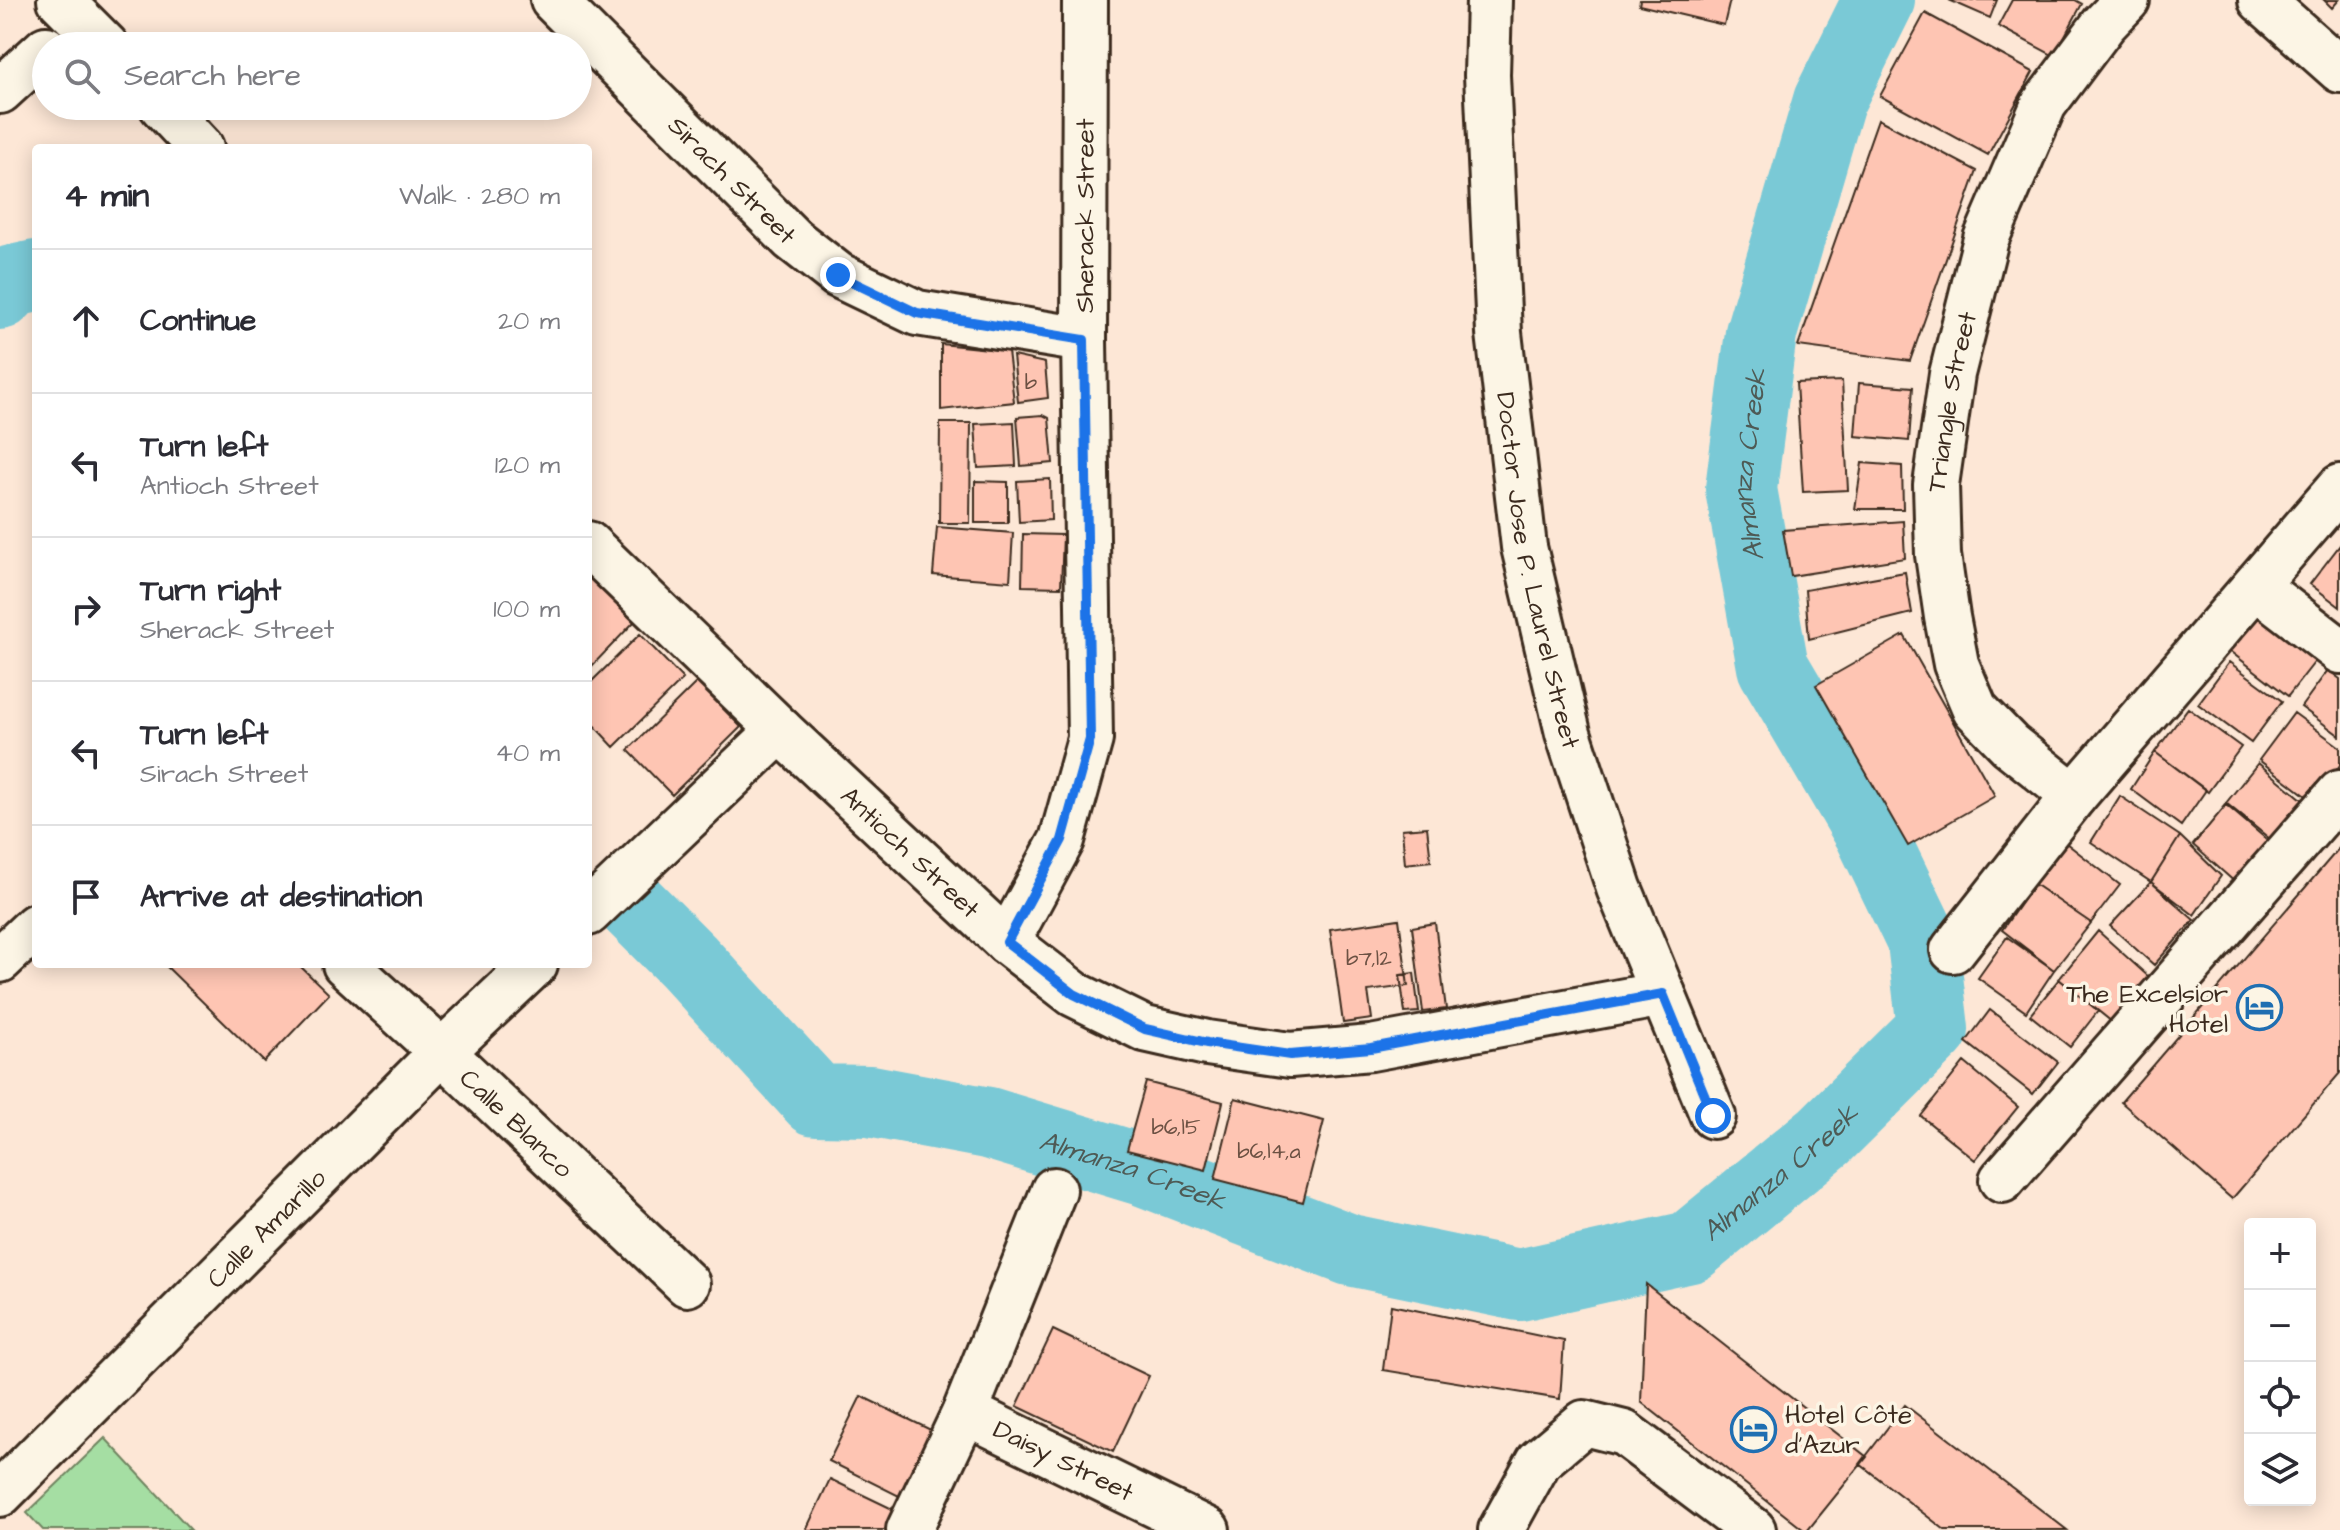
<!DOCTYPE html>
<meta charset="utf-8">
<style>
body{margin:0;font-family:"Architects Daughter",sans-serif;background:#f7f7f7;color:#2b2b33}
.controls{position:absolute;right:24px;bottom:24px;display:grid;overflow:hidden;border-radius:8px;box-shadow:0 4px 20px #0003}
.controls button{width:72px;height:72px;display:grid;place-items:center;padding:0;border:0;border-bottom:2px solid #e1e1e2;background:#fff;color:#2b2b33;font:40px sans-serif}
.stop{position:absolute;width:24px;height:24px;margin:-18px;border:6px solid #1a73e8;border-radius:50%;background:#fff}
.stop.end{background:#1a73e8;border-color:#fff;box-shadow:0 2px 8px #0008}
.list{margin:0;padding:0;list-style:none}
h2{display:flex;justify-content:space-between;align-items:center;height:104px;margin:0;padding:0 32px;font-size:34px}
h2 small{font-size:26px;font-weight:400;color:#7c7c81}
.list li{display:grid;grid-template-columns:52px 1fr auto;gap:24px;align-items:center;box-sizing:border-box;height:144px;padding:0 32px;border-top:2px solid #e1e1e2}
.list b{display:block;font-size:30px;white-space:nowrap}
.list p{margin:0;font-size:26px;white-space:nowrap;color:#7c7c81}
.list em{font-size:26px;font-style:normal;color:#7c7c81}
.icon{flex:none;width:44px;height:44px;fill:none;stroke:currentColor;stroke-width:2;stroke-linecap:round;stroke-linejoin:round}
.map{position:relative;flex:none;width:2340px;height:1530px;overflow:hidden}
.search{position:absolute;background:#fff;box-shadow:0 4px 20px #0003;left:32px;top:32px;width:560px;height:88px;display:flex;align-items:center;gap:20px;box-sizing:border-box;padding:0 28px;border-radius:44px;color:#7c7c81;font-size:30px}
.panel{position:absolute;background:#fff;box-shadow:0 4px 20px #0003;left:32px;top:144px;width:560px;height:824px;border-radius:8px}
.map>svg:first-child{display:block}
</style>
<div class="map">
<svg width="2340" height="1530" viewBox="0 0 2340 1530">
<rect width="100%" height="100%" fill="#fde7d6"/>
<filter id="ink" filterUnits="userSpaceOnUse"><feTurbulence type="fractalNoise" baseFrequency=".0125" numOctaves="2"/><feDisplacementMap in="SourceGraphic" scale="16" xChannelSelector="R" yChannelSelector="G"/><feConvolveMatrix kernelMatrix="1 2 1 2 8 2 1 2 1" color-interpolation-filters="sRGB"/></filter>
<g filter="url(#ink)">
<path fill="#a5dea3" stroke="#708460" stroke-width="2" d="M105,1438L191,1530H43L27,1513Z"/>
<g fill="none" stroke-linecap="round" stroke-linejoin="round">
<g stroke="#7ac9d6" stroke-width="72">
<path d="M0,294L13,281L36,276"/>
<path id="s1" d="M624,897L688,961L816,1100L870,1101L988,1123L1143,1170L1350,1250L1519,1285L1690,1247L1825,1136L1933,1029L1923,942L1870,832L1773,667L1741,489L1761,333L1829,101L1879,0"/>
</g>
</g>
<path fill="#fec5b3" stroke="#3b2a1e" stroke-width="2" d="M1640,0H1730L1724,25L1639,5Z
M1949,0H1997L1990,18Z
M2012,0H2075L2082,4L2054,56L1998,26Z
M2324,0H2339L2332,8Z
M1925,13L2033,72L1988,155L1880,96Z
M1878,119L1977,171L1910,361L1798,346Z
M941,344L1008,351L1014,402L941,410Z
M1013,356L1045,363L1048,398L1018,402Z
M1842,381L1848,490L1803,492L1796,383Z
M1859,383L1913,387L1909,441L1855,436Z
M1043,415L1049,418L1053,463L1021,466L1017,417Z
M1014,422L1016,466L978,468L975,424Z
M940,423H971L970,523H939Z
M1862,463L1902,466L1903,509H1855Z
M1050,479L1051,520L1019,522L1017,481Z
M975,481L1008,482V523H975Z
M1903,521L1905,558L1791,576L1783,530Z
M937,527L1013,533L1010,581L933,575Z
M1023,534L1063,535L1061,587L1022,586Z
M2340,545V607L2310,584Z
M1905,572L1912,613L1809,639L1805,590Z
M588,575L635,621L588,670Z
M2258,607L2320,655L2288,696L2227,649Z
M640,634L683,679L614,747L588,719V685Z
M1904,635L1995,796L1908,846L1816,685Z
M2229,662L2282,701L2251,743L2198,704Z
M2328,670L2340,679V736L2301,707Z
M697,682L741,727L672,795L628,750Z
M2188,708L2241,747L2208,792L2155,752Z
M2294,713L2340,747V765L2313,801L2259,760Z
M2155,752L2206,790L2181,826L2131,789Z
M2258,763L2308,804L2276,844L2226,803Z
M2120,796L2180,836L2151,882L2091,842Z
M2226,805L2272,844L2237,884L2193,845Z
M1427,827L1431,861L1405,864L1402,829Z
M2180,836L2221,876L2194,915L2151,882Z
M2066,843L2120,885L2091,923L2034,884Z
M2340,847V1073L2232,1199L2121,1102Z
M2151,882L2194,920L2154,965L2110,926Z
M2034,884L2091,923L2054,970L2002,930Z
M1399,919L1408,986L1368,991L1372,1019L1343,1023L1330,929Z
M1435,923L1446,1009L1423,1012L1412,927Z
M2098,931L2150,978L2112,1022L2059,979Z
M2007,937L2054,970L2026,1012L1978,978Z
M164,964H298L329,994L264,1062Z
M1414,973L1419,1012L1405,1013L1400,975Z
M2059,979L2098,1011L2070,1047L2030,1015Z
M1990,1010L2058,1062L2033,1094L1966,1042Z
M1964,1062L2018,1107L1975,1160L1921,1116Z
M1146,1082L1223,1102L1206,1170L1127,1150Z
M1235,1098L1324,1121L1303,1202L1215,1179Z
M1646,1284L1867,1457L1808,1530H1804L1641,1402Z
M1391,1305L1564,1341L1560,1399L1383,1370Z
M1053,1330L1149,1376L1113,1452L1017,1406Z
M861,1396L939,1434L907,1500L829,1461Z
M1905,1405L2067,1530H1945L1860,1464Z
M830,1479L905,1515L898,1530H806Z"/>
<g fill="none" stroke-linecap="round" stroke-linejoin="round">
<defs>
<g id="street">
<path d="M60,0L106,46"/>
<path id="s2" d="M553,0L792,239L838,275L917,313L1084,340"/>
<path id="s3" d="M1489,0L1487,75L1499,333L1524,547L1568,733L1589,797L1619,888L1713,1116"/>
<path d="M2261,0L2340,70"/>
<path d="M0,91L46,49"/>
<path d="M162,106L201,148"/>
<path id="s4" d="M588,544L780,730L1007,942L1074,994L1145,1029L1207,1043L1290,1055L1371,1048L1663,994"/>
<path d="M2256,586L2340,651"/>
<path id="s5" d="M2074,796L2010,745L1975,709L1956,664L1947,617L1938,555L1936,485L1952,374L1986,239L2044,104L2104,24L2127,0"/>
<path d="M588,913L780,730"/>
<path id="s6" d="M1007,942L1062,840L1090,739L1084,340L1085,0"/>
<path d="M1953,950L2074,796L2340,487"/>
<path d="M0,960L36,926"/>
<path id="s7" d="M345,964L442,1052L687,1284"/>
<path d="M2002,1180L2340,793"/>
<path id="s8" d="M965,1412L1207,1530"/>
<path id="s9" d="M0,1494L442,1052L535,964"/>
<path d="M909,1530L965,1412L1054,1190"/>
<path d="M1501,1530L1539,1461L1584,1423L1624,1433L1753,1530"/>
</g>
</defs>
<use href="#street" stroke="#3b2a1e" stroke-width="50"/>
<use href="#street" stroke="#fcf5e5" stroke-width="44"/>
</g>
</g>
<g fill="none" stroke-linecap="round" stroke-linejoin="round" filter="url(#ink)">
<path stroke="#1a73e8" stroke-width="10" d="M838,275L917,313L1084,340L1090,739L1062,840L1007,942L1074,994L1145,1029L1207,1043L1290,1055L1371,1048L1663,994L1713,1116"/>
</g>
<defs>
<symbol id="hotel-ring" viewBox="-11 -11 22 22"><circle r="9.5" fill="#fcf5e5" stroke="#1f6fb2" stroke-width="1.5"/><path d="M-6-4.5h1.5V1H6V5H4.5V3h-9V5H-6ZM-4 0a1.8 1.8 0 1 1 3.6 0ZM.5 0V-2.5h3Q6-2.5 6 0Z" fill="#1f6fb2"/></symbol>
</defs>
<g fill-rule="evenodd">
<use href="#hotel-ring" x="2234" y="982" width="51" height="51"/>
<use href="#hotel-ring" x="1728" y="1404" width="51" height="51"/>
</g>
<g text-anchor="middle" stroke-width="7" stroke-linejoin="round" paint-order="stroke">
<g font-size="22" fill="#6c5143">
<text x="1031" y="389">b</text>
<text x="1369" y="965">b7,l2</text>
<text x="1176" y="1134">b6,l5</text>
<text x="1269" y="1158">b6,l4,a</text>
</g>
<g font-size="26" fill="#3b2a1e" stroke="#fcf5e5">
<text dy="9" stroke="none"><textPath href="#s2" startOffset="254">Sirach Street</textPath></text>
<text dy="9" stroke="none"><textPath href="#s6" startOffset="744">Sherack Street</textPath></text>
<text dy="9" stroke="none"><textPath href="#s5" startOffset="446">Triangle Street</textPath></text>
<text dy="9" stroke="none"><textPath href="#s3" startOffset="574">Doctor Jose P. Laurel Street</textPath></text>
<text dy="9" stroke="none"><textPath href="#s4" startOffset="446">Antioch Street</textPath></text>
<text dy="9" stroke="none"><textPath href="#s7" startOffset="234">Calle Blanco</textPath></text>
<text dy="9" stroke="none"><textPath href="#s9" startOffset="376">Calle Amarillo</textPath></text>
<text dy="9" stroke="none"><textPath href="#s8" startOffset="110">Daisy Street</textPath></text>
</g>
<g font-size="26" fill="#3b2a1e" stroke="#fcf5e5" text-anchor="end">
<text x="2228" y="1002">The Excelsior<tspan x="2228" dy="30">Hotel</tspan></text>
<text x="1785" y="1423" text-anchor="start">Hotel Côte<tspan x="1785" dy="30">d'Azur</tspan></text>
</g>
<g font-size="28" font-style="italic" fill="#4e5a55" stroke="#fcf5e5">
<text dy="10" stroke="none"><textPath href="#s1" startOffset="2118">Almanza Creek</textPath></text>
<text dy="10" stroke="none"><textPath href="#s1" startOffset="606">Almanza Creek</textPath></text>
<text dy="10" stroke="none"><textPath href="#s1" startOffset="1302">Almanza Creek</textPath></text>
</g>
</g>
</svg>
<div class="controls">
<button>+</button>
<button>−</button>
<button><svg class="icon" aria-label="locate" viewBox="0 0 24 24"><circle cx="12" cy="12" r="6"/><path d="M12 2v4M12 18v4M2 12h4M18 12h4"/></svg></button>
<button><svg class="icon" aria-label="layers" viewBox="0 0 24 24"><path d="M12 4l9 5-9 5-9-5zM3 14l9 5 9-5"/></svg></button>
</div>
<div class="stop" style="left:1713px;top:1116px"></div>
<div class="stop end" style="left:838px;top:275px"></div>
<div class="search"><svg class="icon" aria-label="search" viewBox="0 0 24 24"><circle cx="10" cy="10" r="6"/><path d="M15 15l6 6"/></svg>Search here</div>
<section class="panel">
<h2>4 min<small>Walk · 280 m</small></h2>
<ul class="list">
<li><svg class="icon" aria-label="ahead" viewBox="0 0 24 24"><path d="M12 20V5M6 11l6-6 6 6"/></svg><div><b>Continue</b></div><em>20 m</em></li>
<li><svg class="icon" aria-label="left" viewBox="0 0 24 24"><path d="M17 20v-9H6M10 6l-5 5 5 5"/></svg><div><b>Turn left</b><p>Antioch Street</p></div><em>120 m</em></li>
<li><svg class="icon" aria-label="right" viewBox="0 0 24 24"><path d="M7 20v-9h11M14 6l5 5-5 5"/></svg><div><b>Turn right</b><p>Sherack Street</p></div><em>100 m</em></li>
<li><svg class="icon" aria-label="left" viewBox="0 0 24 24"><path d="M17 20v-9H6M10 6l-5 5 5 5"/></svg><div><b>Turn left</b><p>Sirach Street</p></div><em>40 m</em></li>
<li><svg class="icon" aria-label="arrive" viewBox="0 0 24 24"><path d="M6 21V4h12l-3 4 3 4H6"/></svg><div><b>Arrive at destination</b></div></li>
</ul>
</section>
</div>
